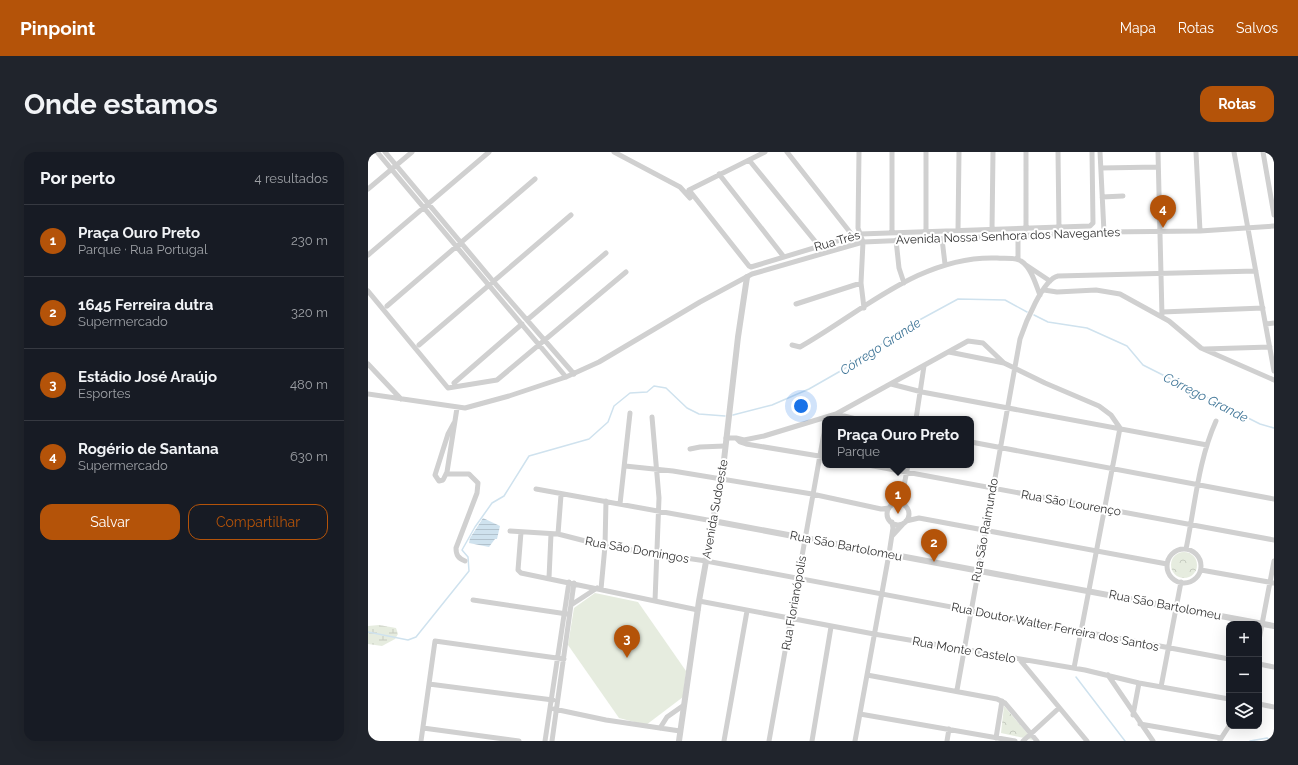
<!DOCTYPE html>
<html lang="pt">
<meta charset="utf-8">
<style>
body{margin:0;font-family:Raleway,sans-serif;background:#20242c;color:#f1f3f6}
.controls{position:absolute;right:12px;bottom:12px;display:grid;overflow:hidden;border-radius:8px;box-shadow:0 4px 16px #0002}
.controls button{width:36px;height:36px;display:grid;place-items:center;padding:0;border:0;border-bottom:1px solid #363941;background:#171b24;color:#f1f3f6;font:20px sans-serif}
.you{position:absolute;left:433px;top:254px;width:14px;height:14px;margin:-10px;border:3px solid #fff;border-radius:50%;background:#1a73e8;box-shadow:0 0 0 6px #1a73e833}
.badge{display:grid;place-items:center;width:26px;height:26px;border-radius:50%;background:#b45309;color:#fff;font-size:13px;font-weight:700}
.pin{position:absolute;translate:-50% -33px;filter:drop-shadow(0 1px 2px #0008)}
.pin::after{content:'';position:absolute;top:21px;width:14px;height:12px;background:inherit;clip-path:polygon(0 0,100% 0,50% 100%)}
.popup{position:absolute;left:454px;top:264px;width:152px;height:52px;box-sizing:border-box;display:grid;place-content:center;border-radius:8px;background:#171b24;filter:drop-shadow(0 1px 3px #0005);font-size:13px;white-space:nowrap;color:#9ea1a6}
.popup b{font-size:15px;color:#f1f3f6}
.popup::after{content:'';position:absolute;left:50%;top:100%;margin-left:-8px;border:8px solid transparent;border-top-color:#171b24}
.list{margin:0;padding:0;list-style:none}
h2{display:flex;justify-content:space-between;align-items:center;height:52px;margin:0;padding:0 16px;font-size:17px}
h2 small{font-size:13px;font-weight:400;color:#9ea1a6}
.list li{display:grid;grid-template-columns:26px 1fr auto;gap:12px;align-items:center;box-sizing:border-box;height:72px;padding:0 16px;border-top:1px solid #363941}
.list b{display:block;font-size:15px;white-space:nowrap}
.list p{margin:0;font-size:13px;white-space:nowrap;color:#9ea1a6}
.list em{font-size:13px;font-style:normal;color:#9ea1a6}
.actions{display:flex;gap:8px;padding:12px 16px}
.actions a{flex:1;padding:9px 0;border:1px solid #b45309;border-radius:12px;text-align:center;font-size:14px;color:#b45309}
.actions .main{background:#b45309;color:#fff}
.icon{flex:none;width:22px;height:22px;fill:none;stroke:currentColor;stroke-width:2;stroke-linecap:round;stroke-linejoin:round}
.map{position:relative;flex:none;width:906px;height:589px;overflow:hidden;border-radius:12px}
header{display:flex;align-items:center;gap:24px;box-sizing:border-box;height:56px;padding:0 20px;background:#b45309;color:#fff}
header strong{font-size:19px}
nav{display:flex;gap:22px;margin-inline-start:auto;font-size:14px}
.intro{display:flex;align-items:center;justify-content:space-between;box-sizing:border-box;height:96px;padding:0 24px}
h1{margin:0;font-size:28px}
.button{padding:10px 18px;border-radius:12px;background:#b45309;color:#fff;font-size:14px;font-weight:700}
main{display:flex;gap:24px;padding:0 24px}
aside{flex:1;background:#171b24;border-radius:12px;box-shadow:0 4px 16px #0002}
.map>svg:first-child{display:block}
</style>
<header>
<strong>Pinpoint</strong>
<nav><a>Mapa</a><a>Rotas</a><a>Salvos</a></nav>
</header>
<div class="intro"><h1>Onde estamos</h1><a class="button">Rotas</a></div>
<main>
<aside>
<h2>Por perto<small>4 resultados</small></h2>
<ul class="list">
<li><span class="badge">1</span><div><b>Praça Ouro Preto</b><p>Parque · Rua Portugal</p></div><em>230 m</em></li>
<li><span class="badge">2</span><div><b>1645 Ferreira dutra</b><p>Supermercado</p></div><em>320 m</em></li>
<li><span class="badge">3</span><div><b>Estádio José Araújo</b><p>Esportes</p></div><em>480 m</em></li>
<li><span class="badge">4</span><div><b>Rogério de Santana</b><p>Supermercado</p></div><em>630 m</em></li>
</ul>
<div class="actions"><a class="main">Salvar</a><a>Compartilhar</a></div>
</aside>
<div class="map">
<svg width="906" height="589" viewBox="0 0 906 589">
<defs>
<pattern id="wetland-marsh" width="20" height="14" patternUnits="userSpaceOnUse"><rect width="20" height="14" fill="#e6ecdf"/><path d="M1 5h8M5 5V1M11 12h8M15 12V8" fill="none" stroke="#c6cbc0"/></pattern>
<pattern id="park-crowns" width="20" height="18" patternUnits="userSpaceOnUse"><rect width="20" height="18" fill="#e6ecdf"/><path d="M2 6a3 3 0 1 1 6 0M12 15a3 3 0 1 1 6 0" fill="none" stroke="#c6cbc0"/></pattern>
<pattern id="water-rules" width="6" height="5" patternUnits="userSpaceOnUse"><rect width="6" height="5" fill="#cfe2ee"/><path d="M0 2.5h6" fill="none" stroke="#b2c2cd"/></pattern>
</defs>
<rect width="100%" height="100%" fill="#fff"/>
<path fill="url(#wetland-marsh)" d="M11,473L28,476L30,482L27,487L14,494L0,492V474Z"/>
<path fill="url(#park-crowns)" d="M803 413a13 13 0 1 1 26 0a13 13 0 1 1-26 0Z
M636,554L665,588L633,581Z"/>
<path fill="#e6ecdf" d="M227,441L270,450L318,519L315,545L278,573L251,566L200,493L206,456Z"/>
<path fill="url(#water-rules)" d="M115,366L132,374L129,387H127L121,395L101,391L102,386Z"/>
<g fill="none" stroke-linecap="round" stroke-linejoin="round">
<path stroke="#cfe2ee" stroke-width="1.5" d="M666,163L680,170L719,176L759,194L775,213L892,272L906,276
M365,263L404,253L441,237L476,217L544,172L590,147L637,148L659,160
M0,480L40,488L48,485L101,419L100,405L94,398L107,375L124,351L136,344L161,304L221,287L240,270L246,254L262,241L279,240L286,234L298,236L319,256L331,262L357,264
M708,525L757,589
M882,589L899,586L904,589"/>
<path stroke="#d0d0d0" stroke-width="5" d="M9,0L198,225
M17,0L125,129L206,222
M246,0L312,35L322,46
M397,0L321,38L381,114L383,115L492,82L722,74L725,71L724,0
M419,0L485,84
M491,0L490,76L495,90L493,131L496,156
M524,0V81
M658,0V77
M690,0L691,76
M732,0L736,80
M790,0L794,164
M828,0L832,79
M866,0L906,219
M895,0L906,63
M381,8L451,94
M733,16L790,15
M351,22L416,105
M0,37L44,0
M734,45L755,44
M624,78L625,0
M590,79L591,0
M558,80V0
M650,84V107
M574,87L577,112
M528,88L531,116L536,131
M0,103L121,0
M658,113L682,129
M676,138L689,140L728,138L752,142L801,169L833,196L906,228
M0,139L80,236L129,228L258,120
M428,152L493,131
M19,154L167,27
M794,160L895,156
M159,168L238,101
M898,172L906,171
M51,193L203,63
M424,193L432,195C494,160 553,103 629,106C635,107 647,105 653,109C663,115 668,133 672,143
M837,197L902,195
M581,200L636,211L677,231L731,254L743,263L752,276L706,516
M0,212L33,247
M86,231L154,172
M523,232L554,240L839,293
M0,242L97,256L141,244L198,225L231,210L332,150L384,122L495,90L736,80L832,79L906,74
M468,262L488,267
M284,265L291,346L287,449
M548,267L556,214
M86,271L80,282L67,323L71,329L75,328L79,320L89,256
M358,286H368L372,290L378,292L457,305
M368,286L376,288L396,284L468,262L600,189L615,191L636,211
M603,290L906,347
M322,297L332,295L357,294
M500,313L906,388
M257,314L305,319L444,342L513,357L521,356
M78,322H101L110,331L109,341L88,396C88,403 90,406 97,409
M168,337L345,369
M527,351L535,339L540,313
M519 362a11 11 0 1 1 22 0a11 11 0 1 1-22 0Z
M252,352L262,261
M538,369L551,366L799,412
M142,379L190,382L237,394L338,409L861,507
M153,380L150,418L153,421L330,458
M190,382L193,343
M524,384L535,372
M818,397C827,354 830,309 848,269
M799 414a17 17 0 1 1 34 0a17 17 0 1 1-34 0Z
M833,418L906,431
M181,426L183,382
M233,437L237,394L238,349
M105,448L199,462
M331,449L506,482L717,518L771,531L861,547
M203,453L229,436
M891,488L906,409
M652,508L719,589
M891,512L906,515
M499,523L629,547L637,551L669,589
M740,523L785,589
M61,532L185,548
M793,535L813,430
M589,538L652,187C657,172 675,127 690,124L888,119
M891,552L906,555
M186,557L238,568L312,579
M492,562L647,589
M765,563L771,531
M772,572L853,586
M55,576L151,589
M292,576L299,565L316,553
M628,586L634,549
M852,588L861,574
M53,589L67,489L196,507
M177,589L201,430
M184,589L206,431
M356,589L379,459
M401,589L456,281L457,266
M444,589L463,475
M487,589L521,402L525,376L524,370
M579,589L581,577
M655,589L691,556"/>
<path stroke="#d0d0d0" stroke-width="6" d="M345,369L906,474
M311,589L331,449L356,308L370,185L379,125"/>
</g>
<g text-anchor="middle" stroke-width="4" stroke-linejoin="round" paint-order="stroke">
<g font-size="12" fill="#333" stroke="#fff">
<text transform="translate(640 84) rotate(-2)" y="4">Avenida Nossa Senhora dos Navegantes</text>
<text transform="translate(469 89) rotate(-16)" y="4">Rua Três</text>
<text transform="translate(703 351) rotate(10)" y="4">Rua São Lourenço</text>
<text transform="translate(347 357) rotate(-80)" y="4">Avenida Sudoeste</text>
<text transform="translate(617 378) rotate(-80)" y="4">Rua São Raimundo</text>
<text transform="translate(478 394) rotate(11)" y="4">Rua São Bartolomeu</text>
<text transform="translate(269 398) rotate(10)" y="4">Rua São Domingos</text>
<text transform="translate(426 451) rotate(-80)" y="4">Rua Florianópolis</text>
<text transform="translate(797 453) rotate(11)" y="4">Rua São Bartolomeu</text>
<text transform="translate(687 475) rotate(11)" y="4">Rua Doutor Walter Ferreira dos Santos</text>
<text transform="translate(596 498) rotate(10)" y="4">Rua Monte Castelo</text>
</g>
<g font-size="13" font-style="italic" fill="#3f7597" stroke="#fff">
<text transform="translate(512 194) rotate(-33)" y="5">Córrego Grande</text>
<text transform="translate(838 245) rotate(27)" y="5">Córrego Grande</text>
</g>
</g>
</svg>
<div class="controls">
<button>+</button>
<button>−</button>
<button><svg class="icon" aria-label="layers" viewBox="0 0 24 24"><path d="M12 4l9 5-9 5-9-5zM3 14l9 5 9-5"/></svg></button>
</div>
<div class="you"></div>
<div class="pin badge" style="left:530px;top:362px">1</div>
<div class="popup"><b>Praça Ouro Preto</b>Parque</div>
<div class="pin badge" style="left:566px;top:410px">2</div>
<div class="pin badge" style="left:259px;top:506px">3</div>
<div class="pin badge" style="left:795px;top:76px">4</div>
</div>
</main>
